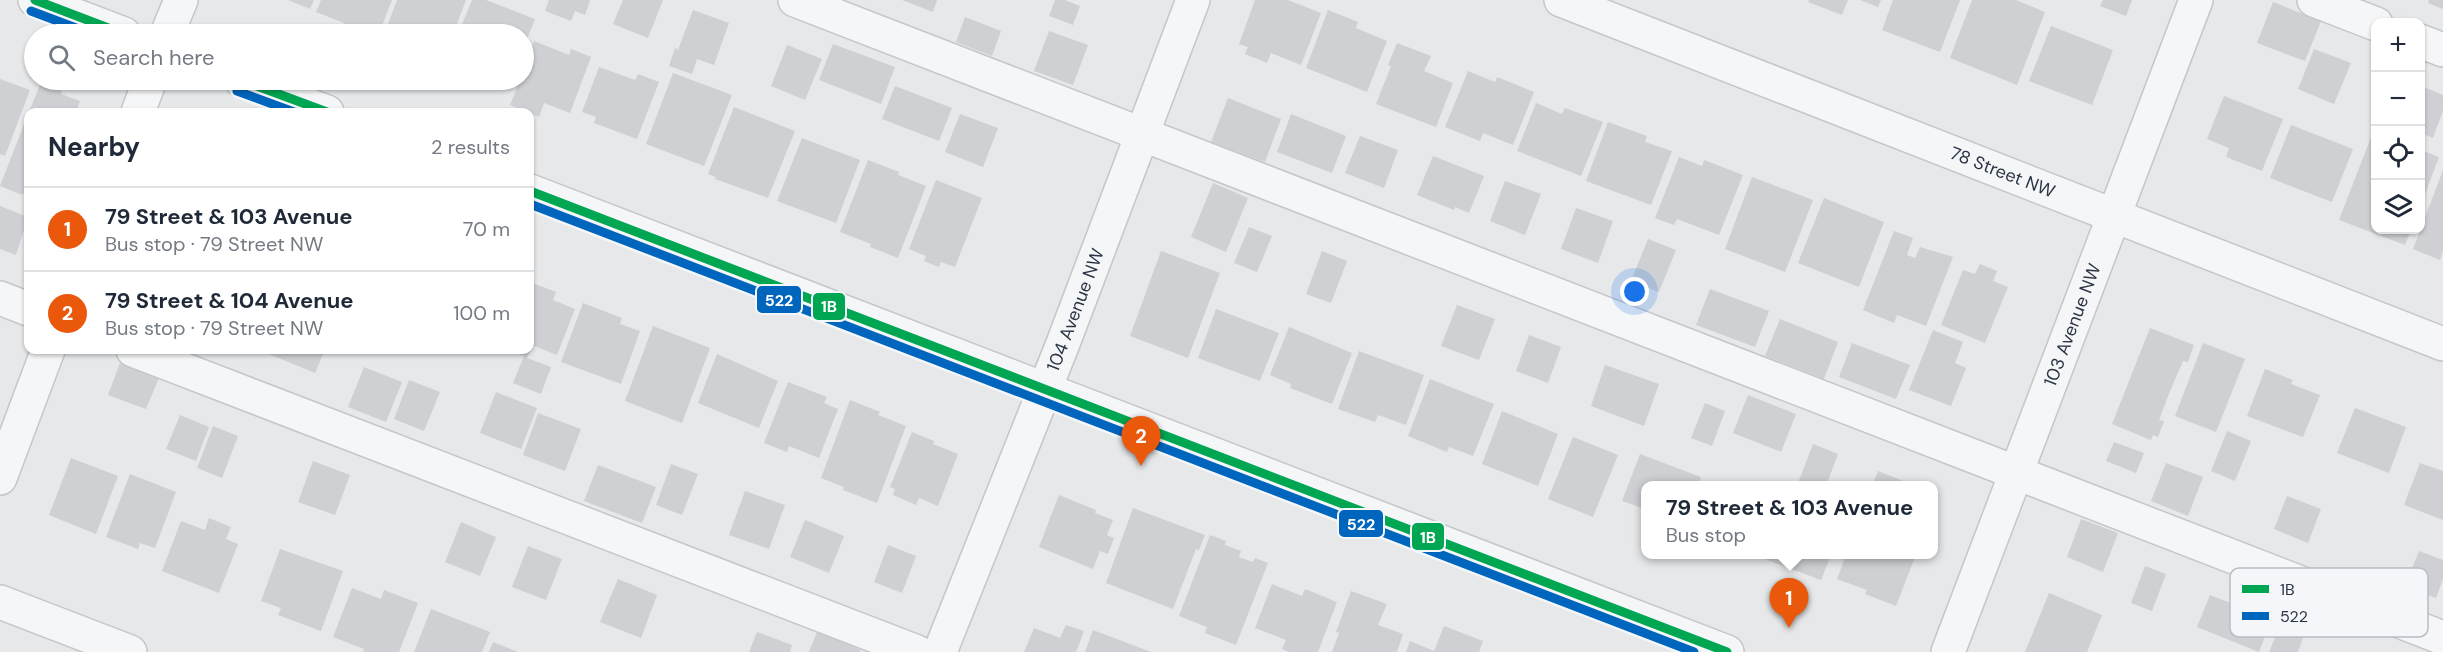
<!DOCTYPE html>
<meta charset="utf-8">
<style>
body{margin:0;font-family:"DM Sans",sans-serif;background:#f2f2f3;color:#1f2937}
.controls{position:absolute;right:18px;top:18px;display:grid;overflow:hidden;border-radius:12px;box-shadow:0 2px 4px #0004}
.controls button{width:54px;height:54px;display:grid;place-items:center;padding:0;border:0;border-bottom:2px solid #e0e1e3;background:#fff;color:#1f2937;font:30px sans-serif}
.you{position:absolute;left:1635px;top:292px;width:21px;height:21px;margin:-15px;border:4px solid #fff;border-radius:50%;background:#1a73e8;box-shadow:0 0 0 9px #1a73e833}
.badge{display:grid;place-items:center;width:39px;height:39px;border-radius:50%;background:#ea580c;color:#fff;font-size:20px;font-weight:700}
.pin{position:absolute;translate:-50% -50px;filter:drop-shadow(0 2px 3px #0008)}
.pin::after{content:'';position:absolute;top:32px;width:21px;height:18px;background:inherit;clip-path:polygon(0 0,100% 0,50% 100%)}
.popup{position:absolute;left:1641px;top:481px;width:297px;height:78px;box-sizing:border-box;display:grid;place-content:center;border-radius:12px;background:#fff;filter:drop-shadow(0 2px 4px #0005);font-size:20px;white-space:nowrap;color:#747a83}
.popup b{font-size:22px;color:#1f2937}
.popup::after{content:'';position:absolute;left:50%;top:100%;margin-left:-12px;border:12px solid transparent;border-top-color:#fff}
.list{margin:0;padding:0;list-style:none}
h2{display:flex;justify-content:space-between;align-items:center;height:78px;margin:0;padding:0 24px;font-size:26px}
h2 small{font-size:20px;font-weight:400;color:#747a83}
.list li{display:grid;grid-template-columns:39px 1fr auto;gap:18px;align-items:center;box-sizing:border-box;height:84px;padding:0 24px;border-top:2px solid #e0e1e3}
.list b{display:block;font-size:22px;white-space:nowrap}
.list p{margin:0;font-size:20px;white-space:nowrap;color:#747a83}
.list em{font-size:20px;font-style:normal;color:#747a83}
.icon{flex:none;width:33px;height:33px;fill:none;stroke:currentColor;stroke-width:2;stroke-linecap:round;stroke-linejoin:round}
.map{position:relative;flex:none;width:2443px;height:652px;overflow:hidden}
.search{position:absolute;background:#fff;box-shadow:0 2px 4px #0004;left:24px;top:24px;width:510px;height:66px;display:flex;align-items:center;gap:15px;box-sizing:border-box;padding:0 21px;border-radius:33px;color:#747a83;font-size:22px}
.panel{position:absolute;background:#fff;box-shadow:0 2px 4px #0004;left:24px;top:108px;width:510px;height:246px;border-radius:12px}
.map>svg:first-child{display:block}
</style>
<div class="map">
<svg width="2443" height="652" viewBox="0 0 2443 652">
<rect width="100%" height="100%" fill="#e6e8ea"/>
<path fill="#ced0d3" d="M288,0H314L310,9Z
M321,0H392L379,34H358L342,28L344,23L316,12Z
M397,0H466L453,34H391L385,32Z
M472,0H486L535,19L524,47V34H458Z
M549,0H590L585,15L575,11L571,21L545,11Z
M623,0H663L648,38L613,24Z
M902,0H937L933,12Z
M1055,0H1065L1080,6L1073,25L1049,16Z
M1255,0H1288L1321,13L1301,65L1271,53L1267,63L1245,54L1248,47L1239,44Z
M1809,0H1848L1842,15L1808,2Z
M1860,0H1881L1878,7Z
M1893,0H1960L1940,52L1882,30Z
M1972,0H2016L2045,12L2017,85L1950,58Z
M2103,0H2132L2126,16L2100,6Z
M2429,0H2443V9L2428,3Z
M2273,2L2321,21L2305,61L2257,43Z
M693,10L729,23L714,65L697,59L692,74L669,66L675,48L678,50Z
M1328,10L1358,22L1356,28L1387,41L1367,92L1306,68Z
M965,17L1001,31L992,56L956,42Z
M2051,26L2113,50L2092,105L2029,81Z
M1049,31L1088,45L1073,85L1034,71Z
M534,41L569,55L571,49L591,57L570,113L544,103L539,117L510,105L520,80H524V70Z
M1397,43L1431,56L1424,71L1453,83L1436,127L1376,104L1391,66L1388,65Z
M833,44L895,67L881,104L819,80Z
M787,45L822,59L805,100L771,86Z
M2314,49L2351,63L2334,104L2298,89Z
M599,67L635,80L638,74L659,82L637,139L594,123L596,117L582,112Z
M1468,71L1495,82L1497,77L1534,92L1513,145L1483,133L1480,141L1445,127Z
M673,73L732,95L704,166L646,144Z
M0,79L30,90L5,156L0,154Z
M41,82L62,91L61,94L80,101L76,112H29Z
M895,86L952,108L939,141L882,119Z
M2421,86L2443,95V111L2433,138L2421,133Z
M2224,96L2283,119L2262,171L2226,157L2229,148L2207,139Z
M1228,98L1281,119L1265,162L1211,142Z
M1536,103L1562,114L1565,108L1603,122L1581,176L1517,151Z
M734,107L795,131L768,198L715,179L716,177L708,174Z
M28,114V195L23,193L22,195L0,186Z
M960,114L998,128L983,167L945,152Z
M1291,114L1346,136L1332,173L1277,152Z
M1608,122L1647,136L1645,142L1672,151L1651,205L1586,181Z
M2291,125L2353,149L2332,202L2270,178Z
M2373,132L2376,133V230H2411L2405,245L2339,220Z
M1360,136L1398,150L1384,188L1345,173Z
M802,138L860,160L836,223L777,201Z
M2421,150L2439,157L2421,205Z
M1433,156L1484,176L1469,213L1455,207L1454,210L1417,195Z
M1679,157L1702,166L1704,160L1743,175L1719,235L1677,219L1674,225L1655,218Z
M868,160L899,172L898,175L926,186L898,258L870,247L871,244L840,232Z
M2443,170V251L2440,260L2413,249Z
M1752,177L1813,200L1785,272L1725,249Z
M936,180L982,198L955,267L941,262L939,267L924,261L926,256L909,249Z
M1505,181L1541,194L1525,235L1490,221Z
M1213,183L1248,198L1226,252L1191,237Z
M1824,198L1884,222L1859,287L1798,263Z
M0,206L28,217L16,255L0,249Z
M1576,208L1613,221L1598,263L1561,249Z
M1249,227L1272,236L1257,272L1234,263Z
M1894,231L1913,238L1907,255L1915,258L1920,247L1953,257L1926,326L1897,315L1894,323L1863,310Z
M1648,239L1676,250L1659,292L1631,281Z
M1161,251L1220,273L1188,358L1130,336Z
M1322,251L1347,261L1331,303L1306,294Z
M1980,264L1997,271L1993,281L2008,287L1985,343L1941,325L1963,270L1975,274Z
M530,282L556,292L553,300L575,309L557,355L532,345L527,358L551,367L541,394L513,383L524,356L508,350H530Z
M1710,289L1769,311L1755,347L1696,325Z
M583,303L622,318L620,324L640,331L621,384L561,362Z
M1457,305L1495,319L1479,360L1441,346Z
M1216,309L1279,333L1260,381L1198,358Z
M1780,319L1838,342L1824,379L1765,356Z
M653,326L710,348L682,423L625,401Z
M1289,327L1352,353L1332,404L1290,388L1291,384L1270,375Z
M2150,328L2194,345L2188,362L2183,361L2170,391L2159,420L2164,421L2158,437L2153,435L2151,440L2112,424Z
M1933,330L1963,342L1955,363L1966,368L1951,406L1909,390Z
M1529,335L1561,347L1548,383L1516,371Z
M1852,343L1910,365L1896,399L1839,377Z
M2203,343L2245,359L2216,432L2175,416Z
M259,350H325L315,373Z
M1359,351L1424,375L1406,425L1378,415L1375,422L1338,409Z
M717,354L778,381L759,428L698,403Z
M120,363L159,378L146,409L108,395Z
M1605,365L1659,384L1644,426L1591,406Z
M364,367L402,382L386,422L348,407Z
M2265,369L2293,380L2291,384L2320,395L2303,437L2247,416Z
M1430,379L1494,404L1473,456L1449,447L1447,452L1408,436Z
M409,380L440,392L424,431L394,419Z
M788,382L827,397L824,403L838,409L819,458L789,446L787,452L764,443Z
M496,392L537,408L521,449L480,433Z
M1748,395L1796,414L1781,452L1733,433Z
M850,400L880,412L878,415L906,426L877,503L843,490L844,487L821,478Z
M1705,403L1725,411L1712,446L1691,438Z
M2355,408L2406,427L2389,473L2337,453Z
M1502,411L1558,434L1538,486L1482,464Z
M538,413L581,429L565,471L523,455Z
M180,415L209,427L196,461L166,449Z
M213,426L238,436L222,478L197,468Z
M2227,431L2251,441L2235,481L2211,471Z
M912,432L934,441L933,444L958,454L938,506L919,498L916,505L893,495L895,489L890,487Z
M1573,437L1618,455L1593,517L1548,499Z
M2114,442L2144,453L2136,473L2106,461Z
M1813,444L1838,454L1826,486H1805L1798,483Z
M1640,454L1701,477L1698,486H1645V509L1622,501Z
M71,458L118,476L96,534L49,515Z
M313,461L350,475L335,515L298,502Z
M2166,463L2203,477L2188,516L2151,501Z
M2420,463L2443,471V520L2404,505Z
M671,464L698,474L682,515L656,505Z
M598,465L656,487L642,523L584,501Z
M1878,471L1906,482L1905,486H1872Z
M130,474L176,492L155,548L140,543L138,549L106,537Z
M745,491L785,505L769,549L729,535Z
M1059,495L1096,510L1095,513L1113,520L1107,535L1114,538L1108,554L1100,551L1093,569L1039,547Z
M2287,496L2321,509L2308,543L2274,529Z
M1133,508L1205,535L1199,550L1196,549L1173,609L1106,583Z
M209,518L231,527L226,539L238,544L219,593L162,571L181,521L205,530Z
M2081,519L2118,533L2103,572L2067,557Z
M805,520L844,536L829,573L790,557Z
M461,522L496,537L480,576L445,562Z
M1210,535L1226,541L1225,545L1241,551L1239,557L1253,562L1255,558L1268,563L1236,645L1205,633L1207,627L1179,616Z
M888,545L916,556L902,593L874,582Z
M528,546L562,559L546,600L512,587Z
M280,549L343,571L321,631L278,615L281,608L261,601Z
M2419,551L2443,560V579L2436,598L2405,586Z
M1767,555H1831L1821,580L1765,559Z
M1846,555H1910L1915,557L1896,606L1865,594L1867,590L1837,579Z
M2145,566L2166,574L2152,611L2131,603Z
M618,579L657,595L641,638L600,622Z
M1272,584L1302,596L1305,589L1337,602L1318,652H1289L1282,649L1286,640L1255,628Z
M352,588L381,599L384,590L418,603L399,652H363L364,649L333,637Z
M1351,591L1387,604L1378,625L1403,634L1397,652H1332L1339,633L1336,632Z
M2049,593L2102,615L2087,652H2025Z
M2210,595L2272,619L2259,652L2197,627Z
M431,609L490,632L482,652H414Z
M2281,623L2305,632L2298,652H2269Z
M1066,625L1084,631L1076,652H1024L1034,628L1060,638Z
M1444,626L1483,641L1479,652H1406L1410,641L1434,651Z
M1093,630L1151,652H1085Z
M757,632L792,645L790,652H749Z
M817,632L861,650L860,652H809Z
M493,642L518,652H489Z"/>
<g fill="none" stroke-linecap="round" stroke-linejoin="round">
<defs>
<g id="minor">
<path d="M35,0L124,34"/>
<path d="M795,0L2443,638"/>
<path id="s1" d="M1561,0L2443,344"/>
<path d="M2314,0L2376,24"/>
<path d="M167,34L181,0"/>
<path d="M2420,41L2443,50"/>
<path d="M241,80L327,112"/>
<path d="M138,112L150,80"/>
<path d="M530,191L1727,652"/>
<path d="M0,298L28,309"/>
<path d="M133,350L917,652"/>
<path d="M0,478L48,350"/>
<path d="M0,602L130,652"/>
<path id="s2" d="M940,652L1062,346L1193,0"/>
<path id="s3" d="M1948,652L2196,0"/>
</g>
</defs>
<use href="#minor" stroke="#c4c6c8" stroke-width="36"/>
<use href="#minor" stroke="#f5f6f7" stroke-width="33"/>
<defs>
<path id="bus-1" d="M35,0L124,34
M241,80L327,112
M530,191L1727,652"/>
<path id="bus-2" d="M31,11L92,34
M237,91L294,112
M530,204L1694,652"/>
</defs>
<use href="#bus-1" stroke="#f4f6f9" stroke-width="14"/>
<use href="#bus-2" stroke="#f4f6f9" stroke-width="14"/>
<use href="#bus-1" stroke="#00a651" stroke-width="9"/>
<use href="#bus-2" stroke="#0065bd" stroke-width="9"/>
</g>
<g text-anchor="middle" stroke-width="6" stroke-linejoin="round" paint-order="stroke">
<g font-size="18" fill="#2b3445" stroke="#f4f6f9">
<text dy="6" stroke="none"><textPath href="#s1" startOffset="474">78 Street NW</textPath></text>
<text dy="6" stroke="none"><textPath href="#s2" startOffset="368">104 Avenue NW</textPath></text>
<text dy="6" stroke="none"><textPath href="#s3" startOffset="350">103 Avenue NW</textPath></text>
</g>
</g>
<rect x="2230" y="568" width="198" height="69" rx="9" fill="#f4f6f9" stroke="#b8bcc3" stroke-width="1.5"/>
<rect x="2242" y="585" width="27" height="8" fill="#00a651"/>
<rect x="2242" y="612" width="27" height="8" fill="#0065bd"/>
<g font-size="16" fill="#2b3445">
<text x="2280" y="595">1B</text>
<text x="2280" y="622">522</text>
</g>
<g stroke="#f4f6f9" stroke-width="2">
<rect x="756" y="285" width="46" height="29" rx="6" fill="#0065bd"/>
<rect x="812" y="292" width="34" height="29" rx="6" fill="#00a651"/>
<rect x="1338" y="509" width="46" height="29" rx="6" fill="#0065bd"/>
<rect x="1411" y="522" width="34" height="29" rx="6" fill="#00a651"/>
</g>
<g font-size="16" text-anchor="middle" font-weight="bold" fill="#fff">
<text x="779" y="306">522</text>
<text x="829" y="312">1B</text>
<text x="1361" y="530">522</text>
<text x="1428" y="543">1B</text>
</g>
</svg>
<div class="controls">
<button>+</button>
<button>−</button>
<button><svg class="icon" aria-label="locate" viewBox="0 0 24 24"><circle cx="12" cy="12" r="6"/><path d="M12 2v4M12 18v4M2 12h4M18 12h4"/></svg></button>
<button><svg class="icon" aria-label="layers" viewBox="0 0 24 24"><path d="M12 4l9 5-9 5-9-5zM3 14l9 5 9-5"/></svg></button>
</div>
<div class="you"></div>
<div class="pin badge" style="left:1789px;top:628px">1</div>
<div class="popup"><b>79 Street &amp; 103 Avenue</b>Bus stop</div>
<div class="pin badge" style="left:1141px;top:466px">2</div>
<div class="search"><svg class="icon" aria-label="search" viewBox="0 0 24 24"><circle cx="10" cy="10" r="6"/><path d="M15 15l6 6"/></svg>Search here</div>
<section class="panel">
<h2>Nearby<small>2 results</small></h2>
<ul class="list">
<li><span class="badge">1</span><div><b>79 Street &amp; 103 Avenue</b><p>Bus stop · 79 Street NW</p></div><em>70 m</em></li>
<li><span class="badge">2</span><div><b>79 Street &amp; 104 Avenue</b><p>Bus stop · 79 Street NW</p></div><em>100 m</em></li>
</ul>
</section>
</div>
